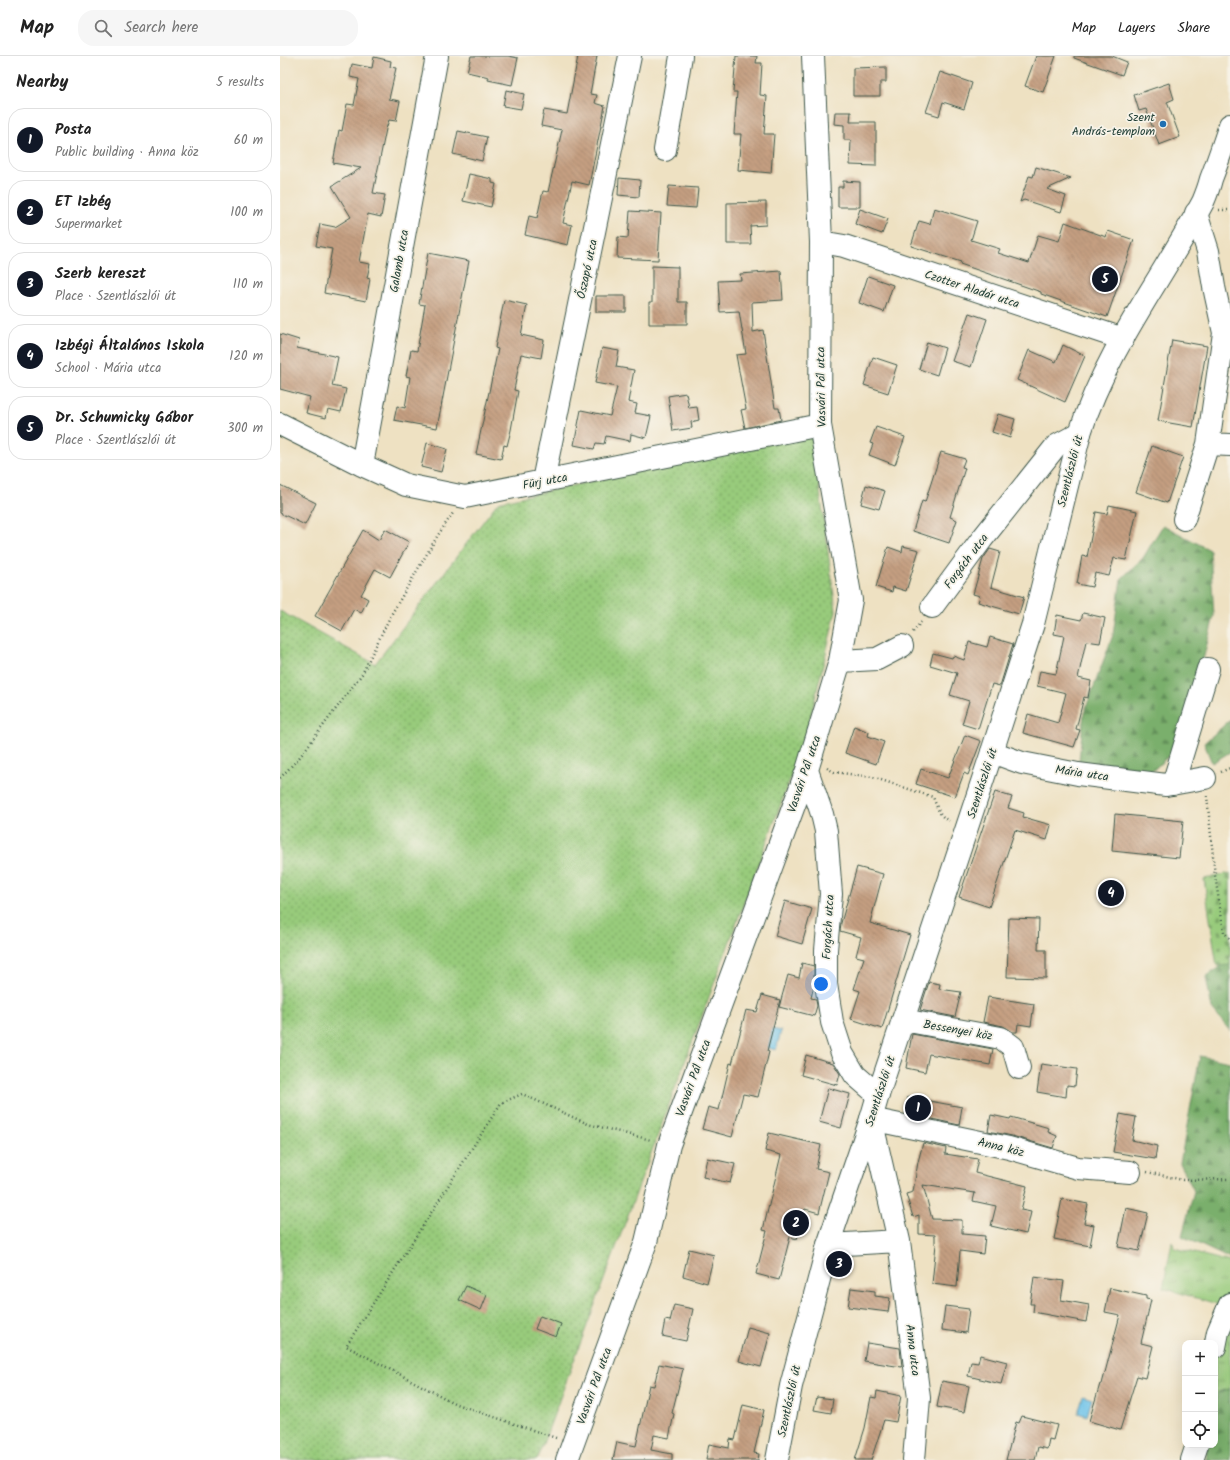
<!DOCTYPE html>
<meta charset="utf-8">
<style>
body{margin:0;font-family:Kalam,sans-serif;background:#f6f6f6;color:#222}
.controls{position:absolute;right:12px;bottom:12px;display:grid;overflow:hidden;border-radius:8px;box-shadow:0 4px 16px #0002}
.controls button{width:36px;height:36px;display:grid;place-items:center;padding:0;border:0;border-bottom:1px solid #e0e0e0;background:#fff;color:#222;font:20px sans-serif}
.you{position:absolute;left:541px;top:928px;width:14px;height:14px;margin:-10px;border:3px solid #fff;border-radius:50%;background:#1a73e8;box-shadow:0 0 0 6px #1a73e833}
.badge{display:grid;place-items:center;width:26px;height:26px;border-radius:50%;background:#111827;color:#fff;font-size:13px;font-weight:700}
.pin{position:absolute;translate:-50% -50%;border:2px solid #fff;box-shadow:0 1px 4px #0006}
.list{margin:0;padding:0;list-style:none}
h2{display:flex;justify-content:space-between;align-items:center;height:52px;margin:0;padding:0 16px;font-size:17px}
h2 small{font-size:13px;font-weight:400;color:#767676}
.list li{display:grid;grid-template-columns:26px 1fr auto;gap:12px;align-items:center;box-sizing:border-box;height:64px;margin:0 8px 8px;padding:0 8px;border:1px solid #e0e0e0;border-radius:16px}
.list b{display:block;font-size:15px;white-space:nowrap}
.list p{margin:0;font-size:13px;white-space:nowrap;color:#767676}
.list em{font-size:13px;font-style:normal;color:#767676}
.icon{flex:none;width:22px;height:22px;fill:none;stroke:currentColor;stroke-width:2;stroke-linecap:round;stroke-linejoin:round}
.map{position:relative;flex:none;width:950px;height:1404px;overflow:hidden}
header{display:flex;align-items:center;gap:24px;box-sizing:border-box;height:56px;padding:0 20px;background:#fff;border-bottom:1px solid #e0e0e0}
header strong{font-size:19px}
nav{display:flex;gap:22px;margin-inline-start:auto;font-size:14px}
.search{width:280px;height:36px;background:#f6f6f6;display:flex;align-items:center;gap:10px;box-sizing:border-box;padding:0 14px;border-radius:16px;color:#767676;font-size:15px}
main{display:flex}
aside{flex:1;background:#fff}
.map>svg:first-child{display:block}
</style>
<header>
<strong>Map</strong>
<div class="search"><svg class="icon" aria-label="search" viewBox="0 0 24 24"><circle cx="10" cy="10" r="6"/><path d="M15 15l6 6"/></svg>Search here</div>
<nav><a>Map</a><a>Layers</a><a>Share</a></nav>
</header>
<main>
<aside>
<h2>Nearby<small>5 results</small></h2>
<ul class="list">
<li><span class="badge">1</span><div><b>Posta</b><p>Public building · Anna köz</p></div><em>60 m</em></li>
<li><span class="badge">2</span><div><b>ET Izbég</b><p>Supermarket</p></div><em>100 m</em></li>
<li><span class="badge">3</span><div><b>Szerb kereszt</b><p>Place · Szentlászlói út</p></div><em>110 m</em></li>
<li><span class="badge">4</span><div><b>Izbégi Általános Iskola</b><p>School · Mária utca</p></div><em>120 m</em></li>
<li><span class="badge">5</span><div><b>Dr. Schumicky Gábor</b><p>Place · Szentlászlói út</p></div><em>300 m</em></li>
</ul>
</aside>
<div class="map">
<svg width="950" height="1404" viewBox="0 0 950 1404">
<defs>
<pattern id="grass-tufts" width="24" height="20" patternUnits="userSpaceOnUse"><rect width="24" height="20" fill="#98cb7c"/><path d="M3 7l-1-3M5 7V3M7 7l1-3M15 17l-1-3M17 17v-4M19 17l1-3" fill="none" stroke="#7ba666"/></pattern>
<pattern id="forest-firs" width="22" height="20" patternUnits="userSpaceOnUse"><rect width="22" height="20" fill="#7aaf6c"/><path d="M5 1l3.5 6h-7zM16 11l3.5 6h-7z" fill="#63905a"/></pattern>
<pattern id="cemetery-stones" width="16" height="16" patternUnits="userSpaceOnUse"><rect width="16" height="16" fill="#98cb7c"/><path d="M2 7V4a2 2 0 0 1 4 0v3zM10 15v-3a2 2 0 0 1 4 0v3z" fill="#7ba666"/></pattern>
<pattern id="garden-dots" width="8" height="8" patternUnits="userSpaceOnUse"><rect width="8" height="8" fill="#98cb7c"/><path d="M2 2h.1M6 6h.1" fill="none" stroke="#7ba666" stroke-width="1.8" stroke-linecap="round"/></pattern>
<pattern id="building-back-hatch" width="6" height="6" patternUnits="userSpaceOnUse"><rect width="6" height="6" fill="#c59f81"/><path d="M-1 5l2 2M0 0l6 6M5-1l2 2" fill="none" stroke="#9f836a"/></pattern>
</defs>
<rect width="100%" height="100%" fill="#f7f3e8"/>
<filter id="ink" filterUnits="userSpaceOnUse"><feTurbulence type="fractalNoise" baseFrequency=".025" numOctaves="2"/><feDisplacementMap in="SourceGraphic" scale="8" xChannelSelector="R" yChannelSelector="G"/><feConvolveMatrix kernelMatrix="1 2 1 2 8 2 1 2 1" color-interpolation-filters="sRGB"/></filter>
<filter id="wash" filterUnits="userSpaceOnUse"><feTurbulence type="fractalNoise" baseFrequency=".012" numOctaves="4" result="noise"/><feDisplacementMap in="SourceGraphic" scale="16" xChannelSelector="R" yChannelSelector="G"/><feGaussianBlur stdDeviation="0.9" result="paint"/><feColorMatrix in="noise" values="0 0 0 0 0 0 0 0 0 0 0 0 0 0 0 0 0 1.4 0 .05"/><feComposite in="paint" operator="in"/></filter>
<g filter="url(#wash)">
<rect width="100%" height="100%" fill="#eee1c2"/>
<path fill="url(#grass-tufts)" stroke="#5c8458" d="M892,1186L895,1192L950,1206V1333L938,1336L935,1352V1287H932L937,1248L883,1232Z"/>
<path fill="url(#forest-firs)" stroke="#4c7650" d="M883,469L930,494L934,560L917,628L892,697L869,718L799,705L804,657L833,579L841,523L863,502Z
M950,664V696L932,707L924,687Z
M950,903V975L932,953L926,921Z
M920,1000L950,1006V1203L902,1180L914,1135L900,1107Z
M950,1333V1404H927L926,1394L927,1389H935V1352L938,1336Z"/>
<path fill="url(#cemetery-stones)" stroke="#5c8458" d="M950,817V909L937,910L924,823Z"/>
<path fill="url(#garden-dots)" stroke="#5c8458" d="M532,377L556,555L526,680L257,1404H0V555L95,608L218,446Z"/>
<path fill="#6dc2e9" stroke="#46808e" d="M492,973L501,975L496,994L488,992Z
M803,1340L812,1343L807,1360L798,1357Z"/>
<g id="blocks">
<path fill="url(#building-back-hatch)" d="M191,0H228L238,2L232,29L208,24L209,21L187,16Z
M298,0H317L310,38L317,39L315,47L325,50L309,129L292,125L283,167L292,169L288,189L245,179L249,160L257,162L263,135L268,136L282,74L261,70L264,54L287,58Z
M456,0H477L476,7H482L480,39L487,40L484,78H494L491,117L458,114L461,78H454L457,36H453Z
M756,0H776L763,36L745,30Z
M794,0H832L847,6L842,19L794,2Z
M94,1L111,5L110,11L116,12L109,43L120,45L116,65L109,64L106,73L93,137L105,139L101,161L88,158L79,206L90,208L87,222L90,223L86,245L44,237L52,193L36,190L40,168L55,171L71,161L52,130L81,112L53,107L59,74L62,75L67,48L74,49L79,23L70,21L72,8L92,12Z
M606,11V26H600V40H573V12Z
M660,16L692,27L684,53L663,46L659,60L646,56Z
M889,27L894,43L887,46L900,81L879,89L866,53L859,55L854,39Z
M226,34L244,38L241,53L223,50Z
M555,56H571L570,66H596V110L570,109L571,84H564V69L554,68Z
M178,75L207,81L202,105L173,98Z
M756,111L791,122L767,133L786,140L781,156L744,144L740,146L749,120L753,121Z
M189,118L212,123V127L216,128L211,151L183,145Z
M339,122L360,124L359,141L338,139Z
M563,125L580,126V151H558V131H563Z
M389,130L418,132L416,152L387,150Z
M486,146V169L470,170L471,188H447V147Z
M654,152L697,165L691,184L720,193L718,197L749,207L758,179L779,185L785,166L826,181L828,175L854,184L827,261L761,238V236L680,208L681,206L631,190L639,165L650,168Z
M580,153L608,163L602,178L575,168Z
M350,155L381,157L378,204L337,202L338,181L348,182Z
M148,197L189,205L157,372L114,364L117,350L125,352L130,321L126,320L131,294L137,295L145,249L139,248Z
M372,210L398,211V246H407V268H369V246H372Z
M501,215L503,244L472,246L473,276L483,274L495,352H499L501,364L465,372L461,354L466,353L456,299L466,298L459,255L440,256L438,225L461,224L460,218Z
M588,220L613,229L604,256L579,247Z
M316,240H346V256H316Z
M224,244L247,249L241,279L264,284L261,302L241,298L234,334L238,335L231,374L227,390L224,389L221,403L196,398L218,293L215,292Z
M689,257L707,263L691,311L672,305Z
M0,278L19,284L17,292L58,301L52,330L66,333L61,356L48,353L46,362L26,357L30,341L0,333Z
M892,284L927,290L913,371L878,365Z
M647,286L665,292L657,319L639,313Z
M783,289L805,300L785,346L737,324L749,294L776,306Z
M322,292L339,295L336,311L354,314L348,346L357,348L355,357L371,360L366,382L351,378L350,385L326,380L324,388L316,387L314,393L294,389L301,354L330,360L337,331L315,327Z
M593,301L617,309L608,337L584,329Z
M406,337L409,352L417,351L419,364L411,366L412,372L393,375L388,340Z
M718,358L735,363L730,382L712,376Z
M596,371L625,381L615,409L589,399L593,388L590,387Z
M147,387L167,393L161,416L141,411Z
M872,390L903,401L887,447L856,436Z
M661,396L685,403L682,411L685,412L670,461L677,464L669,487L633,475L642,445L645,446Z
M0,429L36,447L25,469L0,457Z
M586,429L605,435L599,453L581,448Z
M829,449L857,455L846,504L834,502L829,520L815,517L812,531L797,528L802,500L807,501L816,456L827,458Z
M105,473L129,486L110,521L95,513L81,539L88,543L81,557L74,553L62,575L35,560L83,474L99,484Z
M623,490L639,494L626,535L613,531L612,536L596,531L608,491L622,496Z
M710,493L720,496L711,531L744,541L739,558L698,546L700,540L693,538L703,503Z
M803,557L825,562L820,587L806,585L798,622L811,625L808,642L804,641L796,673L800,674L794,691L743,677L748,658L778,667L786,637L757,630L760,615L776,618L784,580L774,578L777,559L801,564Z
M710,581L733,588L720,630L712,628L698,673L682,668L689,645L670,639L677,617L650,609L653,597L672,602L673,600L684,604L689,586L707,591Z
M574,670L589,676L588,680L604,686L596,708L565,697Z
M685,679L701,685L688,719L684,717L675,741L636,728L641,713L668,722Z
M715,736L732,741L728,752L744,757L743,761L771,769L767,784L735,774L709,851L679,841Z
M835,758L903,765L899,802L832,795Z
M577,811L603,818L590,867L630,879L602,973L571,963L580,935L574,933L584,902L576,900L581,881L560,875L561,867Z
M505,845L532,853L522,888L495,880Z
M729,862L759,863L758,894H766V922L727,921Z
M522,907L534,910V929L531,942L536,943L537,950L534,960L499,951L508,919L519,922Z
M649,926L660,928L659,933L681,936L675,961L640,954Z
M482,939L500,944L487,995L489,996L478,1041L463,1038L452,1081L422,1073L428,1051L439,1054L450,1007L452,1008L466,954L477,956Z
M708,941L754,948L751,970L738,968L737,976H733L723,970L703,966Z
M632,978L713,993L710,1009L649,998L645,1016L626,1012Z
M526,999L553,1007L560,1018L557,1029L521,1019Z
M761,1008L797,1013L795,1030L787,1029L786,1041L757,1036Z
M548,1032L570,1038L561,1072L539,1066Z
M628,1041L682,1051L679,1069L625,1057Z
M840,1058L856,1061L852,1084L877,1090L875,1103L833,1096Z
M711,1059L730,1063L731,1061L769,1072L768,1076L777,1080L773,1092L732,1080L708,1075Z
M489,1077L541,1089L536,1113L549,1116L539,1157L525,1153L517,1183L510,1181L499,1224L476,1218L487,1175L483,1174L501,1099L485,1095Z
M643,1087L666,1092L665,1098L698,1103L695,1117L747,1130L741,1154L751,1156L746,1178L711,1170L716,1150L693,1145L695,1137L643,1129L652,1163L682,1164V1178L705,1180L703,1198L680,1195L677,1231L652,1228L656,1188H655V1179L639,1178V1159L633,1161L626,1138L633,1136L638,1106Z
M427,1102L455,1108L450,1127L423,1121Z
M782,1143L808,1148L804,1167L814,1169L810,1190L774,1183Z
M846,1152L868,1157L859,1195L838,1191Z
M409,1193L434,1199L427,1227L403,1220Z
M754,1221L784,1225L781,1244L809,1249L806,1266L753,1256L754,1248H750Z
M186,1230L207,1239L201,1254L179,1244Z
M571,1232L595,1235V1240L610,1242L608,1256L568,1251Z
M830,1232L866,1240V1243L871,1244L861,1287L873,1290L865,1322L857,1320L840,1374L809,1365L820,1328H822L840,1259L825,1256Z
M394,1249L413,1253L406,1285L382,1280L385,1264L390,1265Z
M665,1250L689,1253L686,1277L662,1274Z
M260,1260L281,1268L276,1281L255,1273Z
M468,1271L490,1277L481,1311L459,1305Z
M587,1287L620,1292L622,1311L584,1305Z
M700,1299L727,1306L721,1328L688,1320L691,1306L698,1307Z
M379,1308L403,1313L392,1357L394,1358L389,1382L374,1379L371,1394L392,1398V1404H333L337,1386L356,1390L369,1329L374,1330Z
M662,1325L689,1330L684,1356L657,1351Z
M597,1335L621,1340L616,1366L604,1364L591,1404H575L585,1372L591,1341L596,1342Z
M537,1341L553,1343L551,1357L534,1354Z
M463,1349L484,1354L474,1397L479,1398L478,1404H426L429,1388L449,1392L450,1383L455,1384Z
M742,1360L777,1369L773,1384L769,1383L767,1393L758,1391L755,1404H726L736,1366L739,1367Z"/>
</g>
</g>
<g filter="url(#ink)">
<use href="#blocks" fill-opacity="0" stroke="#3e5649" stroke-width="1"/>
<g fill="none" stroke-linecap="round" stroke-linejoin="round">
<defs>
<path id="minor" d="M385,94L401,0
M541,186L564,190L843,283
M0,368L82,409L126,429L185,441L540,369
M928,388L950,389
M82,409L157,0
M263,425L350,0
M904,463L928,388L944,277L934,231L928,195L916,157
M652,551L702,483L776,390L800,377
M560,605L597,603L622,590
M712,696L742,707L798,718L886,729L925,722
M527,714L542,758L546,775L551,838L546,894V928L552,966L562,997L575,1019L598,1039
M893,728L928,613
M623,964L721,982L733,991L739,1012
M548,1189L619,1185
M935,1291L938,1276L950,1248
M287,1404L366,1186L389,1089L527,714L560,605L571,544L540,369L541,186L533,0
M634,1404L639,1342L619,1185L591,1063L729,1092L798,1112L850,1116
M912,1404L917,1389"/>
<path id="major" d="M497,1404L511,1330L548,1189L591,1063L598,1039L712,696L753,568L800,377C826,294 882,223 923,146C926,139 929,131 931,123C938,105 944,87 950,69"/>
</defs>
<use href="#minor" stroke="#3e5649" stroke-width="24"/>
<use href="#major" stroke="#3e5649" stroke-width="24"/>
<path stroke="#3e5649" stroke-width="2.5" stroke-dasharray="1 3" stroke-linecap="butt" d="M939,154H950
M633,576L641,566
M547,712L554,716L592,721L653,741C657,751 659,760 669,765
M941,716L950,712
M0,722L19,702L82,618L111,559L158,479L173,457
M927,740L935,820L944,876L950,883
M867,1116L903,1124L950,1123
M276,1382L176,1348L66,1290L221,1047L242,1038L308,1068L371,1084"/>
<use href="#minor" stroke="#fff" stroke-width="22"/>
<use href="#major" stroke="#fff" stroke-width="22"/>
</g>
</g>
<circle fill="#1f6fb2" stroke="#f7f3e8" stroke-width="1.5" cx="883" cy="68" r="4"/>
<g text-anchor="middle" stroke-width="3.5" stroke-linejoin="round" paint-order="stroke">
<g font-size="12" fill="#1f3d34" stroke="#f7f3e8" text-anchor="end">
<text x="875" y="65">Szent<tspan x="875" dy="14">András-templom</tspan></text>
</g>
<g font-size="12" fill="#1f3d34" stroke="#f7f3e8">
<text transform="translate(119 205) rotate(-80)" y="4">Galamb utca</text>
<text transform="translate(307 213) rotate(-78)" y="4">Őszapó utca</text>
<text transform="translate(692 233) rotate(18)" y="4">Czotter Aladár utca</text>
<text transform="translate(541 331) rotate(-91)" y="4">Vasvári Pál utca</text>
<text transform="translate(790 415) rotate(-76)" y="4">Szentlászlói út</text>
<text transform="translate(265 425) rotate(-11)" y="4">Fürj utca</text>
<text transform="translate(686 505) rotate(-53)" y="4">Forgách utca</text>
<text transform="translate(802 717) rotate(8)" y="4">Mária utca</text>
<text transform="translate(524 718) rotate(-71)" y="4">Vasvári Pál utca</text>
<text transform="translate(702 727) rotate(-72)" y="4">Szentlászlói út</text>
<text transform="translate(548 871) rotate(-87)" y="4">Forgách utca</text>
<text transform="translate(678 974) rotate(10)" y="4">Bessenyei köz</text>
<text transform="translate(413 1022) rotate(-70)" y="4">Vasvári Pál utca</text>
<text transform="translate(600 1035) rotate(-72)" y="4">Szentlászlói út</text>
<text transform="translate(721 1091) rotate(14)" y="4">Anna köz</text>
<text transform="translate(633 1294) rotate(83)" y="4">Anna utca</text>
<text transform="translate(314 1330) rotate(-70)" y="4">Vasvári Pál utca</text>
<text transform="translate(509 1345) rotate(-78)" y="4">Szentlászlói út</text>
</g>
</g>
</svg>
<div class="controls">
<button>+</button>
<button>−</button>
<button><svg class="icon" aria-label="locate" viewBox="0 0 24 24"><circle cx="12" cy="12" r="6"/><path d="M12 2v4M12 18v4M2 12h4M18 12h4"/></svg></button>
</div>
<div class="you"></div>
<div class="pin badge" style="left:638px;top:1052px">1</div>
<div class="pin badge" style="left:516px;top:1167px">2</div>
<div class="pin badge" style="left:559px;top:1208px">3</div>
<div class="pin badge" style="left:831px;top:837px">4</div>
<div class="pin badge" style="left:825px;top:223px">5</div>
</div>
</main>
